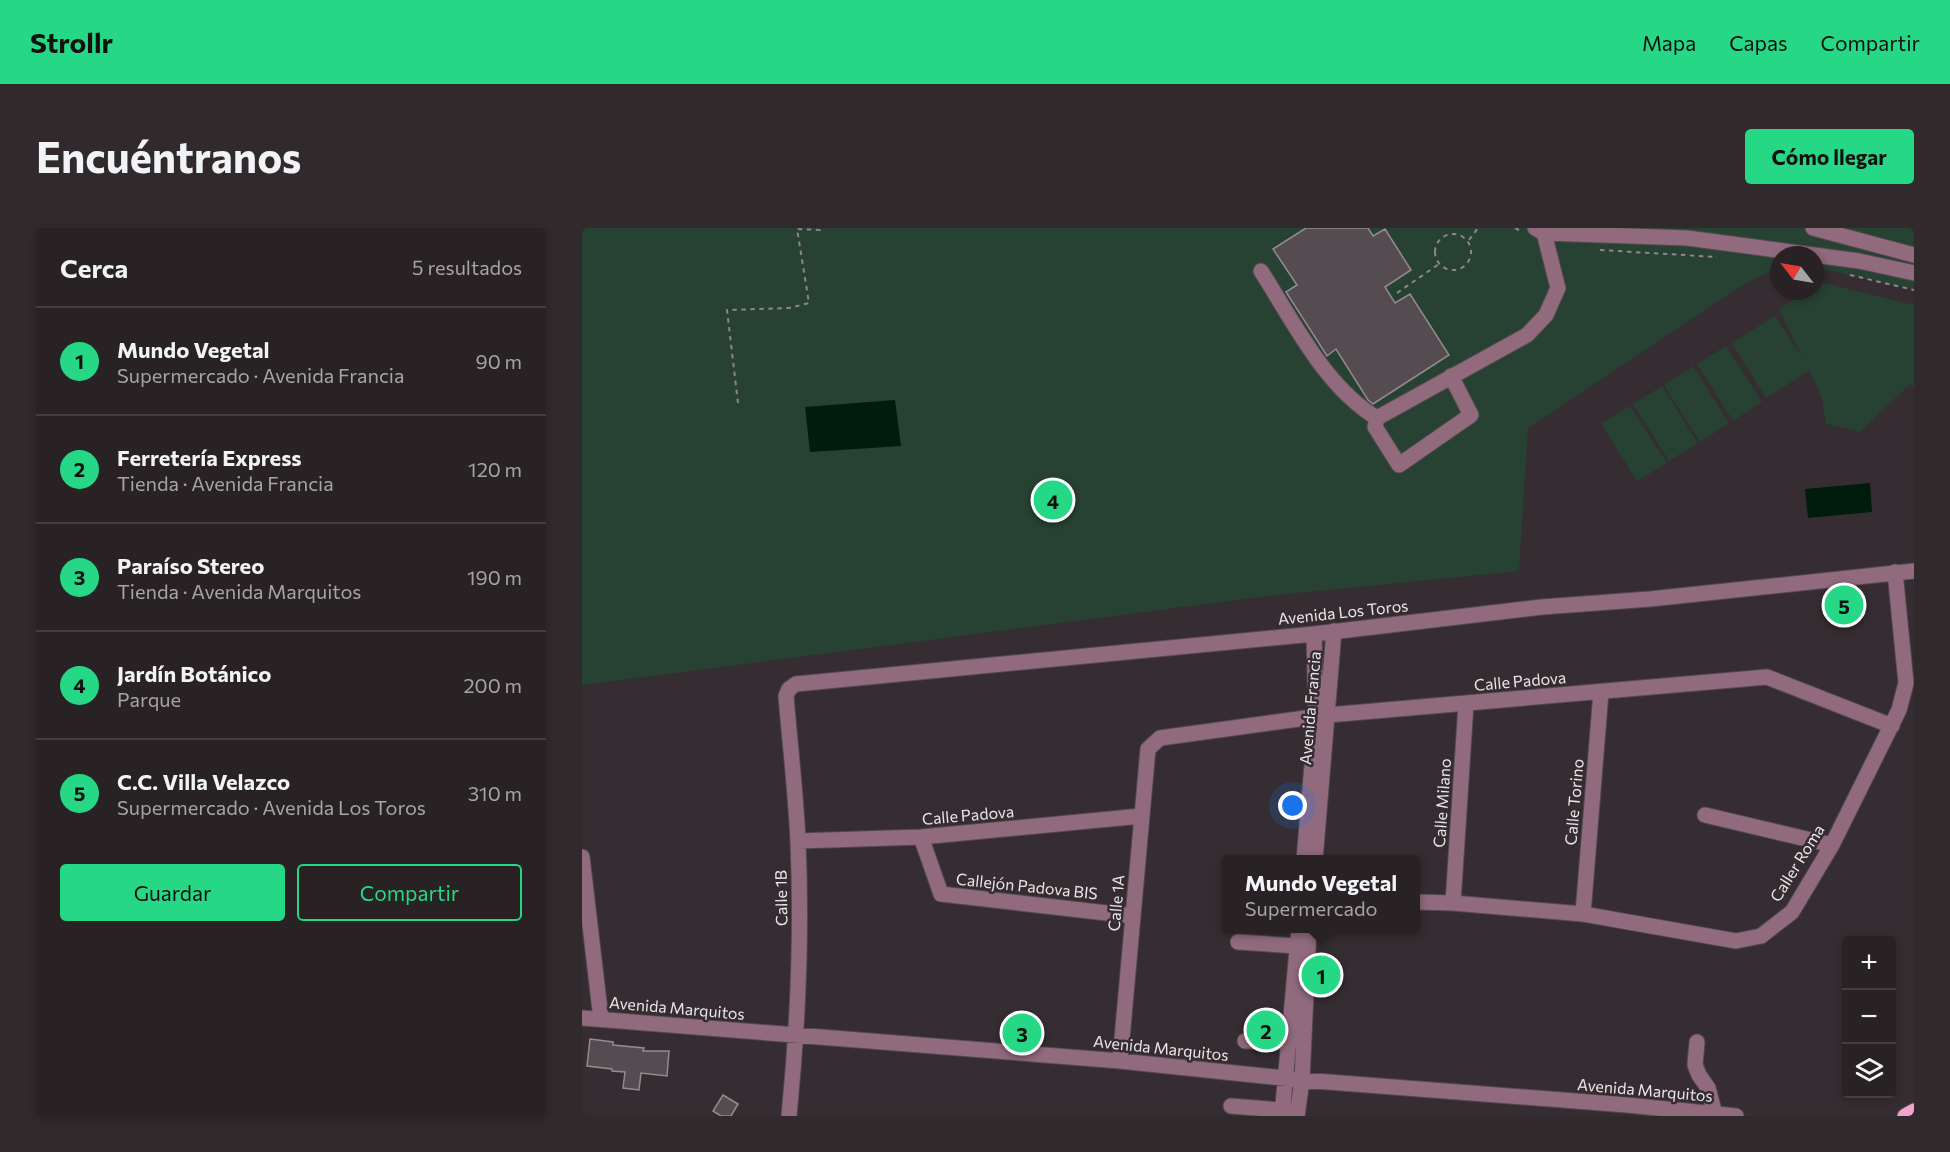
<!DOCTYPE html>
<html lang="es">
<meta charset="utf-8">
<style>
body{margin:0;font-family:Commissioner,sans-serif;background:#302a2d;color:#f1f3f6}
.controls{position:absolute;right:18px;bottom:18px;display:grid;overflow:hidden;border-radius:6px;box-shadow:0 3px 9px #0003}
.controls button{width:54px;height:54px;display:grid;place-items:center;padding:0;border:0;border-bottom:2px solid #443f42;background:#282225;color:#f1f3f6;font:30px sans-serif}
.compass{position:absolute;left:1188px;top:18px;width:54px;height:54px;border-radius:50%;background:#282225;box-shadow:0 3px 9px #0003;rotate:301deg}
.you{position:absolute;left:711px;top:578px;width:21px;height:21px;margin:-15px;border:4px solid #fff;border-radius:50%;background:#1a73e8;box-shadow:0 0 0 9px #1a73e833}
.badge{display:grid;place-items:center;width:39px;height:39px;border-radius:50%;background:#26d885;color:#111;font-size:20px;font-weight:700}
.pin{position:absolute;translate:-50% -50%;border:3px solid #fff;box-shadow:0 2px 6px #0006}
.popup{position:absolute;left:640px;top:627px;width:198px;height:78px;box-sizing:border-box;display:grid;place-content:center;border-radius:6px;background:#282225;filter:drop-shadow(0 2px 4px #0005);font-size:20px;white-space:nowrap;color:#a5a4a7}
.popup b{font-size:22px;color:#f1f3f6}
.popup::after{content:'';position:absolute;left:50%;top:100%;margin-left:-12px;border:12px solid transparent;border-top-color:#282225}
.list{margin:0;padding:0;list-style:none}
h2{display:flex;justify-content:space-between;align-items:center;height:78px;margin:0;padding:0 24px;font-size:26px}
h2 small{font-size:20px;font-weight:400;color:#a5a4a7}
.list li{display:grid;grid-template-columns:39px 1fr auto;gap:18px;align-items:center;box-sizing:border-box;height:108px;padding:0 24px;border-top:2px solid #443f42}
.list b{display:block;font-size:22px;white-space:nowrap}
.list p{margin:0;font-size:20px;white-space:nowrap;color:#a5a4a7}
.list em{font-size:20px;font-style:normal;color:#a5a4a7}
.actions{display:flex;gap:12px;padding:18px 24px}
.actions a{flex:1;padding:14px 0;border:2px solid #26d885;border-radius:6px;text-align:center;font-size:21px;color:#26d885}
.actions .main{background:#26d885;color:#111}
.icon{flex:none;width:33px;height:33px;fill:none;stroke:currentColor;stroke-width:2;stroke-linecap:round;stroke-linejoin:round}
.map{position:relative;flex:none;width:1332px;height:888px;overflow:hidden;border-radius:6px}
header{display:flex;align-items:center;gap:36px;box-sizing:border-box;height:84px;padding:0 30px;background:#26d885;color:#111}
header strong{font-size:28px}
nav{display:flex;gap:33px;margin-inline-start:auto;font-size:21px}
.intro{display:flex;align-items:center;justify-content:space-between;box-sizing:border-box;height:144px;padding:0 36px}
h1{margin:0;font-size:42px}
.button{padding:15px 27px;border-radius:6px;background:#26d885;color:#111;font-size:21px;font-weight:700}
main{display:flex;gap:36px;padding:0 36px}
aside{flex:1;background:#282225;border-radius:6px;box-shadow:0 3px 9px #0003}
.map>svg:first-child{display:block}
</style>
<header>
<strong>Strollr</strong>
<nav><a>Mapa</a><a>Capas</a><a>Compartir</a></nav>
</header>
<div class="intro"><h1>Encuéntranos</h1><a class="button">Cómo llegar</a></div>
<main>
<aside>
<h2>Cerca<small>5 resultados</small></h2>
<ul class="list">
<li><span class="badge">1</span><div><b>Mundo Vegetal</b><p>Supermercado · Avenida Francia</p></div><em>90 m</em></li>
<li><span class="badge">2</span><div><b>Ferretería Express</b><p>Tienda · Avenida Francia</p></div><em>120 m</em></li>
<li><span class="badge">3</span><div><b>Paraíso Stereo</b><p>Tienda · Avenida Marquitos</p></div><em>190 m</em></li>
<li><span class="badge">4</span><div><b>Jardín Botánico</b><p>Parque</p></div><em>200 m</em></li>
<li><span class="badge">5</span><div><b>C.C. Villa Velazco</b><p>Supermercado · Avenida Los Toros</p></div><em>310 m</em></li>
</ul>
<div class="actions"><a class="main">Guardar</a><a>Compartir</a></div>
</aside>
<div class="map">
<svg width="1332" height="888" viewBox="0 0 1332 888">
<rect width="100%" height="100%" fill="#352d31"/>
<path fill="#274232" d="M0,0H1332V62L1233,39V27H1197V38L1154,61L946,200L937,343L694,367L0,457Z
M1238,54L1332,77V159L1328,156L1278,204L1244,196L1240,170L1227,143L1184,170L1150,115L1193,88L1221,131L1197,81L1224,63H1233V57Z
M1144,118L1180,174L1151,193L1115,136Z
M1111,138L1147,195L1118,214L1082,157Z
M1080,158L1116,215L1087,233L1051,176Z
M1048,178L1085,235L1055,253L1019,196Z"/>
<path fill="#001c0b" d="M313,172L319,218L228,224L223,179Z
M1288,255L1290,284L1226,290L1223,261Z"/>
<path fill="#544c50" stroke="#948b8f" stroke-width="1.5" d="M724,0H786L791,8L803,1L829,42L803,59L813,75L828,66L867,127L791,176L786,172L754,121L745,128L704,64L715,57L691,21Z
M8,811L31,814V817L62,820L61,823H87L85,848L59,845L57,862L41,860L43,844L30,843V841L5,838Z
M141,867L156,876L149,888H139L131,883Z"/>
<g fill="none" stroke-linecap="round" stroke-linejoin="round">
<defs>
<path id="minor" d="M953,0L962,5L1105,10L1277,33L1332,45
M1231,0L1332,27
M679,43C711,93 743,159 795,190L945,107L964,87L976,60L962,5
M795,190L793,199L817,237L889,187L869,148
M1123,587L1250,617
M339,609L359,666L551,688
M216,613L339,609L559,588
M0,629L19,791
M722,632L734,490L732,406
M733,632L752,403
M834,674L871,675L1001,686L1154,713L1179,708L1210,684L1250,617L1317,482L1324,455L1313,344
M871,675L884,476
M1001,686L1019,464
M656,714L715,718
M0,790L538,833L720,852L1045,877L1154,888
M663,813L707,814
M1115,814L1113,837L1117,847L1126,860L1133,886
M538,833L566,521L578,510L746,487L1185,449L1310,498
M649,878L710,883
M207,888C216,797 220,706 216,614C214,566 208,517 204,468L207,461L214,456L732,406L960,379L1068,371L1332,343
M700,888L717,700
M715,888L720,852L727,700"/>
<path id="major" d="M1323,888L1332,883"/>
</defs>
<use href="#minor" stroke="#524a4e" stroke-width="17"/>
<use href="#major" stroke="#524a4e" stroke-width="17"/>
<path stroke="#8c8689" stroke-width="2" stroke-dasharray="4.5 4.5" stroke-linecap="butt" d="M933,0L941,4
M853 24a18 18 0 1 1 36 0a18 18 0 1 1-36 0Z
M887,12L896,0
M1018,22L1135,29
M1268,47L1332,62
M815,65L857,36
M156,175L145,82L207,80L227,75L215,1L238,2V0"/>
<use href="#minor" stroke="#916a7e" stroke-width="15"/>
<use href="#major" stroke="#f1a3cc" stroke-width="15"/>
</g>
<g text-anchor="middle" stroke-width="5" stroke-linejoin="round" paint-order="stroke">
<g font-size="16" fill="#eae5e8" stroke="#352d31">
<text transform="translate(761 384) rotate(-6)" y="6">Avenida Los Toros</text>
<text transform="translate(938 453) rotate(-5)" y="6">Calle Padova</text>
<text transform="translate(728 480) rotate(-85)" y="6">Avenida Francia</text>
<text transform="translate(992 574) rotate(-85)" y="6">Calle Torino</text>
<text transform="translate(860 575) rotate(-86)" y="6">Calle Milano</text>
<text transform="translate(386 587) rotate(-5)" y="6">Calle Padova</text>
<text transform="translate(1215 635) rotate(-58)" y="6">Caller Roma</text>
<text transform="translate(445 658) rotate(6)" y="6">Callejón Padova BIS</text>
<text transform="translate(199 670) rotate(-91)" y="6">Calle 1B</text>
<text transform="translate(534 675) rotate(-85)" y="6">Calle 1A</text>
<text transform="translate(95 780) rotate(5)" y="6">Avenida Marquitos</text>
<text transform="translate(579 820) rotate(6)" y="6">Avenida Marquitos</text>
<text transform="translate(1063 862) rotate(5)" y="6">Avenida Marquitos</text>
</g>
</g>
</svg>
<div class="controls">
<button>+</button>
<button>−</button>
<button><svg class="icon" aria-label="layers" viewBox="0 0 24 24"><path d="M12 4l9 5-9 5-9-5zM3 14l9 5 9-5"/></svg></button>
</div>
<svg class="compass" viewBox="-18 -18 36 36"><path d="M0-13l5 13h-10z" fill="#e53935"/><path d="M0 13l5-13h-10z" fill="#a5a4a7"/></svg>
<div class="you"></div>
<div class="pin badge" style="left:739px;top:747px">1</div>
<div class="popup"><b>Mundo Vegetal</b>Supermercado</div>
<div class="pin badge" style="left:684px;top:802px">2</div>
<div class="pin badge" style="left:440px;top:805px">3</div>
<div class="pin badge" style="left:471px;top:272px">4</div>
<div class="pin badge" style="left:1262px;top:377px">5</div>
</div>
</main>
